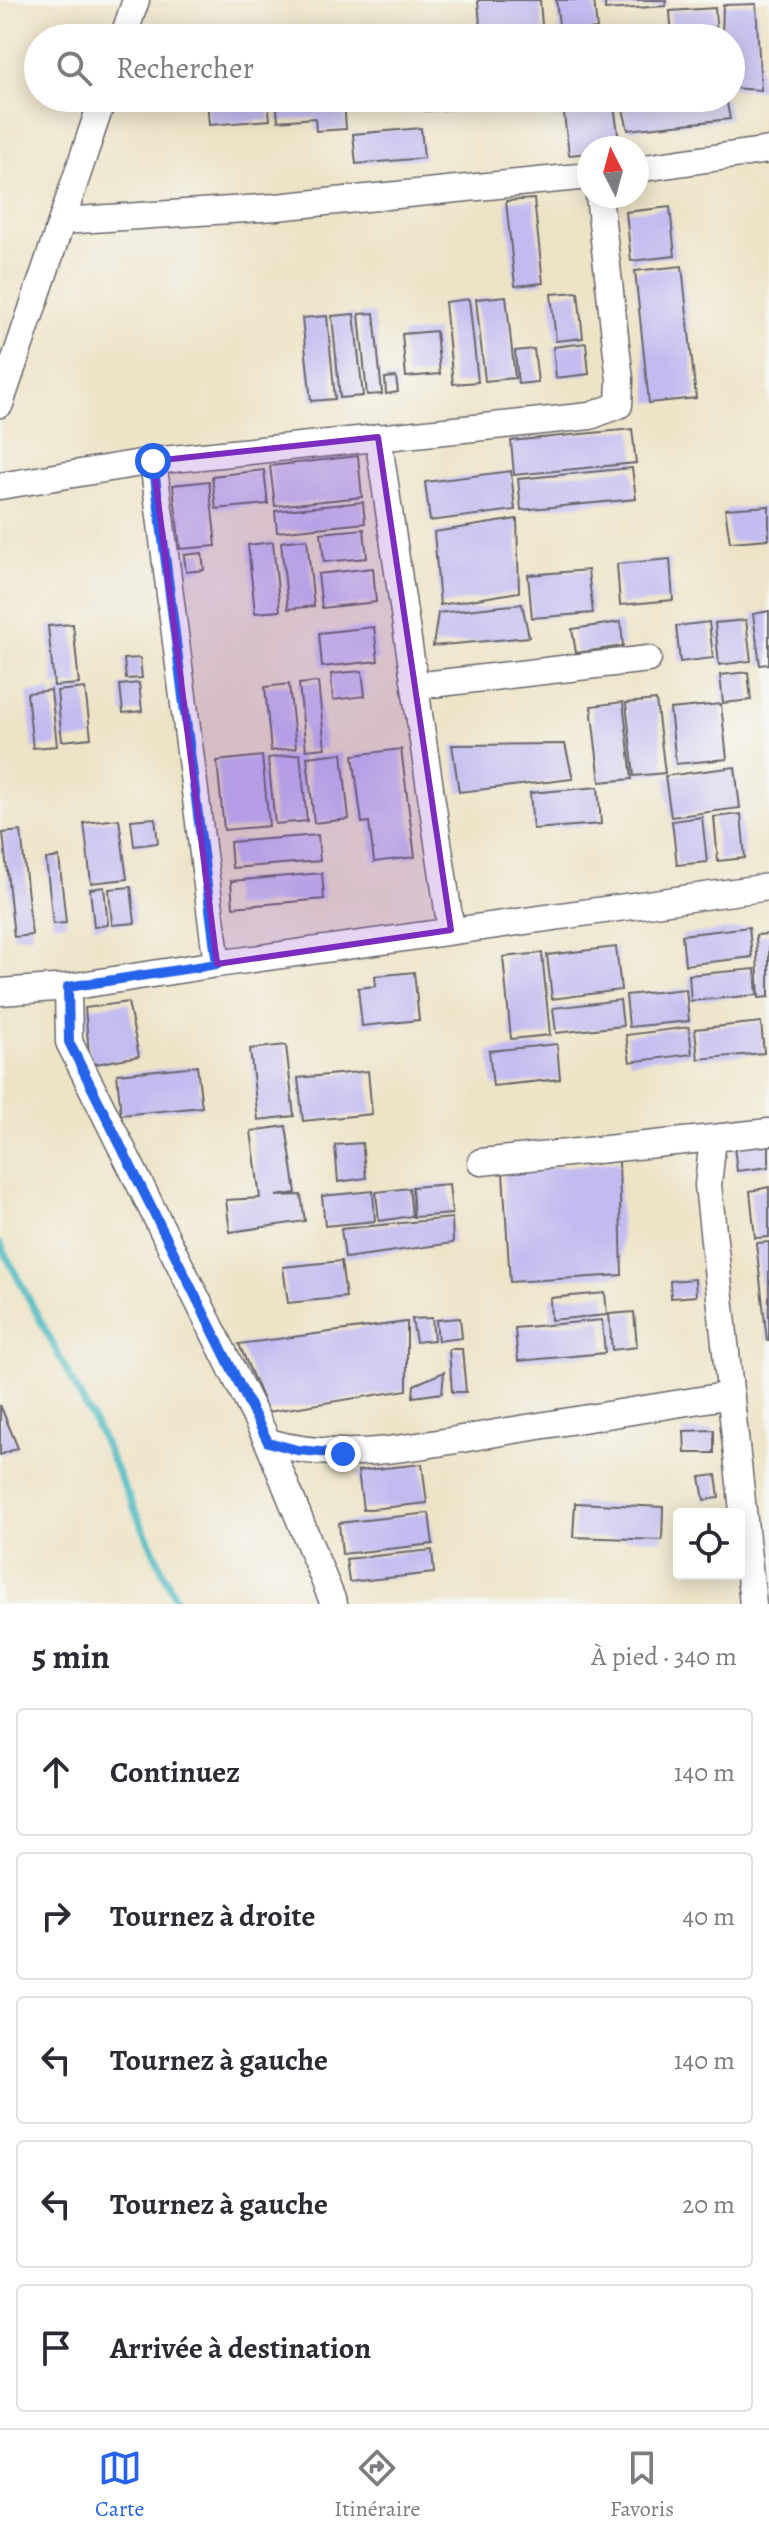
<!DOCTYPE html>
<html lang="fr">
<meta charset="utf-8">
<style>
body{margin:0;font-family:Alegreya,serif;background:#f7f7f7;color:#2b2b33}
.controls{position:absolute;right:24px;bottom:24px;display:grid;overflow:hidden;border-radius:8px;box-shadow:0 4px 20px #0003}
.controls button{width:72px;height:72px;display:grid;place-items:center;padding:0;border:0;border-bottom:2px solid #e1e1e2;background:#fff;color:#2b2b33;font:40px sans-serif}
.compass{position:absolute;left:577px;top:136px;width:72px;height:72px;border-radius:50%;background:#fff;box-shadow:0 4px 20px #0003;rotate:354deg}
.stop{position:absolute;width:24px;height:24px;margin:-18px;border:6px solid #2563eb;border-radius:50%;background:#fff}
.stop.end{background:#2563eb;border-color:#fff;box-shadow:0 2px 8px #0008}
.list{margin:0;padding:0;list-style:none}
h2{display:flex;justify-content:space-between;align-items:center;height:104px;margin:0;padding:0 32px;font-size:34px}
h2 small{font-size:26px;font-weight:400;color:#7c7c81}
.list li{display:grid;grid-template-columns:52px 1fr auto;gap:24px;align-items:center;box-sizing:border-box;height:128px;margin:0 16px 16px;padding:0 16px;border:2px solid #e1e1e2;border-radius:8px}
.list b{display:block;font-size:30px;white-space:nowrap}
.list em{font-size:26px;font-style:normal;color:#7c7c81}
.icon{flex:none;width:44px;height:44px;fill:none;stroke:currentColor;stroke-width:2;stroke-linecap:round;stroke-linejoin:round}
.map{position:relative;flex:none;width:769px;height:1604px;overflow:hidden}
.search{position:absolute;background:#fff;box-shadow:0 4px 20px #0003;left:24px;right:24px;top:24px;height:88px;display:flex;align-items:center;gap:20px;box-sizing:border-box;padding:0 28px;border-radius:44px;color:#7c7c81;font-size:30px}
.sheet{height:824px;background:#fff}
nav{display:flex;justify-content:space-around;align-items:center;box-sizing:border-box;height:112px;border-top:2px solid #e1e1e2;background:#fff;font-size:22px;color:#7c7c81}
nav a{display:grid;justify-items:center;gap:4px}
nav .on{color:#2563eb}
.map>svg:first-child{display:block}
</style>
<div class="map">
<svg width="769" height="1604" viewBox="0 0 769 1604">
<rect width="100%" height="100%" fill="#f6f6f2"/>
<filter id="ink" filterUnits="userSpaceOnUse"><feTurbulence type="fractalNoise" baseFrequency=".0125" numOctaves="2"/><feDisplacementMap in="SourceGraphic" scale="16" xChannelSelector="R" yChannelSelector="G"/><feConvolveMatrix kernelMatrix="1 2 1 2 8 2 1 2 1" color-interpolation-filters="sRGB"/></filter>
<filter id="wash" filterUnits="userSpaceOnUse"><feTurbulence type="fractalNoise" baseFrequency=".006" numOctaves="4" result="noise"/><feDisplacementMap in="SourceGraphic" scale="32" xChannelSelector="R" yChannelSelector="G"/><feGaussianBlur stdDeviation="1.8" result="paint"/><feColorMatrix in="noise" values="0 0 0 0 0 0 0 0 0 0 0 0 0 0 0 0 0 1.4 0 .05"/><feComposite in="paint" operator="in"/></filter>
<g filter="url(#wash)">
<rect width="100%" height="100%" fill="#ede3c6"/>
<g fill="none" stroke-linecap="round" stroke-linejoin="round">
<path stroke="#49b8bf" stroke-width="7" d="M0,1244L98,1430L178,1604"/>
</g>
<g id="blocks">
<path fill="#c3bbf0" d="M478,0H540L543,38H481Z
M556,0H594L597,29L560,33Z
M605,0H666V6L605,10Z
M756,4L761,90L731,88V38H722L723,5Z
M715,8L717,38H672L670,11Z
M475,26L476,38H413L412,30Z
M207,98H268L270,120L209,125Z
M276,98H344L346,129L316,131L315,118L278,121Z
M351,98H403V100L351,104Z
M424,98H466L467,108L425,111Z
M562,98H613L620,148H589V153L569,155Z
M685,98H726L730,119L628,130L622,105Z
M421,128L424,158L356,164L353,134Z
M534,199L543,283L515,286L506,201Z
M670,207L675,256L631,261L626,212Z
M682,266L696,398L649,403L635,271Z
M578,292L583,338L556,341L551,294Z
M506,296L515,378L485,381L476,299Z
M469,299L478,382L453,384L445,302Z
M374,313L382,394L367,395L359,314Z
M354,314L363,396L340,398L332,316Z
M327,316L335,399L311,401L302,318Z
M436,331L440,374L406,377L402,334Z
M586,343L589,374L556,378L553,347Z
M534,349L538,382L518,384L515,351Z
M396,377L398,392L386,394L385,378Z
M632,429L636,463L514,475L511,441Z
M358,456L362,497L275,506L270,466Z
M632,468L636,499L521,510L518,479Z
M264,470L268,504L216,509L212,476Z
M511,471L515,510L430,521L425,482Z
M209,481L216,546L180,549L173,485Z
M363,502L365,523L277,532L275,511Z
M769,506V539L730,542L725,509Z
M517,519L519,592L440,605L434,532Z
M364,529L367,558L324,562L321,533Z
M307,539L314,606L288,609L281,542Z
M273,542L280,611L255,613L248,545Z
M202,553L204,570L186,572L184,555Z
M670,559L673,600L620,605L617,564Z
M373,568L376,602L322,608L318,574Z
M588,570L593,613L532,618L528,575Z
M522,604L529,637L433,646L438,613Z
M769,611V664L760,665L753,614Z
M746,620L751,661L719,665L715,623Z
M621,622L623,646L576,653L572,629Z
M709,622L713,658L680,662L676,626Z
M73,624L79,684L54,686L48,626Z
M374,627L378,661L322,667L319,633Z
M140,658L142,678L126,679L124,659Z
M362,671L365,696L333,700L331,674Z
M748,672L751,700L723,703L720,675Z
M318,682L325,748L306,750L299,684Z
M139,683L142,711L123,713L120,685Z
M289,684L296,748L271,751L265,687Z
M85,688L91,738L62,741L57,691Z
M51,690L57,746L33,748L27,693Z
M656,700L665,773L634,776L626,703Z
M623,702L632,779L600,782L591,706Z
M721,704L727,759L676,764L670,709Z
M565,744L573,779L459,792L452,745Z
M401,749L415,857L374,862L369,822L362,823L353,755Z
M342,753L349,819L314,823L307,757Z
M300,754L307,821L275,824L268,758Z
M262,756L269,826L224,830L217,761Z
M735,767L740,808L671,817L665,776Z
M598,787L601,824L533,829L530,793Z
M741,814L745,858L718,861L714,817Z
M702,817L707,862L677,865L672,821Z
M155,818L158,843L134,846L131,820Z
M119,819L127,879L91,883L84,823Z
M21,831L32,935L14,937L3,833Z
M318,835L320,861L232,868L230,842Z
M59,857L66,923L53,924L46,859Z
M322,873L324,899L233,907L231,881Z
M104,887L108,925L94,927L90,889Z
M131,887L135,923L112,925L109,889Z
M749,927L752,957L685,965L682,935Z
M769,934V997L759,998L756,935Z
M616,947L621,990L552,999L547,955Z
M542,953L550,1035L511,1039L503,957Z
M755,969L757,995L691,1001L689,975Z
M414,972L419,1020L362,1026L358,988L376,986L375,976Z
M686,989L689,1021L629,1027L626,995Z
M620,1000L623,1026L556,1033L553,1008Z
M128,1002L139,1056L90,1065L85,1008Z
M761,1022L764,1053L698,1059L695,1029Z
M689,1027L692,1054L630,1062L626,1035Z
M557,1044L560,1079L493,1086L489,1051Z
M286,1045L294,1116L258,1120L250,1049Z
M197,1066L202,1107L121,1115L117,1074Z
M368,1071L372,1114L303,1121L298,1078Z
M286,1126L296,1193L276,1196L301,1195L305,1221L230,1232L226,1200L260,1198L251,1131Z
M769,1141V1167L737,1171L734,1147Z
M362,1143L366,1178L338,1182L335,1145Z
M619,1161L622,1275L510,1282L503,1173Z
M449,1184L452,1214L414,1217L412,1187Z
M769,1187V1237L755,1238L750,1191Z
M409,1188L412,1216L379,1221L376,1192Z
M373,1191L375,1221L325,1226L322,1196Z
M452,1218L453,1243L345,1258L341,1229Z
M769,1242V1341H767L756,1243Z
M341,1261L346,1297L288,1303L283,1267Z
M695,1279L696,1296L671,1298L670,1281Z
M605,1293L607,1315L551,1320L550,1298Z
M634,1312L637,1347L612,1350L609,1314Z
M432,1318L434,1340L416,1342L412,1319Z
M460,1318L462,1338L438,1341L436,1320Z
M602,1320L605,1353L518,1361L515,1328Z
M407,1322V1390L268,1412L239,1344Z
M449,1349H462L466,1392H452Z
M444,1372L442,1393L413,1397L414,1385Z
M0,1405L18,1448L0,1455Z
M714,1430V1453H685L684,1431Z
M422,1464L427,1503L363,1510L358,1471Z
M716,1475L719,1498L704,1500L700,1477Z
M575,1503L663,1507L662,1540L573,1537Z
M429,1513L433,1544L342,1554L339,1523Z
M432,1550L434,1573L349,1582L346,1559Z"/>
</g>
</g>
<g filter="url(#ink)">
<use href="#blocks" fill-opacity="0" stroke="#69666c" stroke-width="2"/>
<g fill="none" stroke-linecap="round" stroke-linejoin="round">
<defs>
<path id="minor" d="M123,38L136,0
M637,169L769,150
M62,221L276,207L589,176
M0,404L103,98
M378,437L451,930
M153,461L217,964L68,987L69,1042L268,1442L334,1604
M0,486L153,461L590,416L619,405L620,380L599,196
M415,686L648,659
M217,964L769,887
M0,992L68,987
M481,1162L713,1138
M268,1442C347,1465 429,1444 508,1431C582,1419 657,1407 731,1395
M753,1604L708,1185L713,1138L769,1132"/>
</defs>
<use href="#minor" stroke="#69666c" stroke-width="29"/>
<use href="#minor" stroke="#fff" stroke-width="26"/>
</g>
</g>
<g fill="none" stroke-linecap="round" stroke-linejoin="round" filter="url(#ink)">
<path stroke="#2563eb" stroke-width="10" d="M153,461L217,964L68,987L69,1042L268,1442L297,1450L343,1454"/>
</g>
<path fill="#7b2cbf" fill-opacity="0.2" stroke="#7b2cbf" stroke-width="6" stroke-linejoin="round" d="M378,437L451,930L217,964L153,461Z"/>
</svg>
<div class="controls">
<button><svg class="icon" aria-label="locate" viewBox="0 0 24 24"><circle cx="12" cy="12" r="6"/><path d="M12 2v4M12 18v4M2 12h4M18 12h4"/></svg></button>
</div>
<svg class="compass" viewBox="-18 -18 36 36"><path d="M0-13l5 13h-10z" fill="#e53935"/><path d="M0 13l5-13h-10z" fill="#7c7c81"/></svg>
<div class="stop" style="left:153px;top:461px"></div>
<div class="stop end" style="left:343px;top:1454px"></div>
<div class="search"><svg class="icon" aria-label="search" viewBox="0 0 24 24"><circle cx="10" cy="10" r="6"/><path d="M15 15l6 6"/></svg>Rechercher</div>
</div>
<section class="sheet">
<h2>5 min<small>À pied · 340 m</small></h2>
<ul class="list">
<li><svg class="icon" aria-label="ahead" viewBox="0 0 24 24"><path d="M12 20V5M6 11l6-6 6 6"/></svg><div><b>Continuez</b></div><em>140 m</em></li>
<li><svg class="icon" aria-label="right" viewBox="0 0 24 24"><path d="M7 20v-9h11M14 6l5 5-5 5"/></svg><div><b>Tournez à droite</b></div><em>40 m</em></li>
<li><svg class="icon" aria-label="left" viewBox="0 0 24 24"><path d="M17 20v-9H6M10 6l-5 5 5 5"/></svg><div><b>Tournez à gauche</b></div><em>140 m</em></li>
<li><svg class="icon" aria-label="left" viewBox="0 0 24 24"><path d="M17 20v-9H6M10 6l-5 5 5 5"/></svg><div><b>Tournez à gauche</b></div><em>20 m</em></li>
<li><svg class="icon" aria-label="arrive" viewBox="0 0 24 24"><path d="M6 21V4h12l-3 4 3 4H6"/></svg><div><b>Arrivée à destination</b></div></li>
</ul>
</section>
<nav>
<a class="on"><svg class="icon" aria-label="map" viewBox="0 0 24 24"><path d="M3 6l6-2 6 2 6-2v14l-6 2-6-2-6 2zM9 4v14M15 6v14"/></svg>Carte</a>
<a><svg class="icon" aria-label="directions" viewBox="0 0 24 24"><path d="M12 3l9 9-9 9-9-9zM9 14v-3h6M13 9l2 2-2 2"/></svg>Itinéraire</a>
<a><svg class="icon" aria-label="saved" viewBox="0 0 24 24"><path d="M7 4h10v16l-5-4-5 4z"/></svg>Favoris</a>
</nav>
